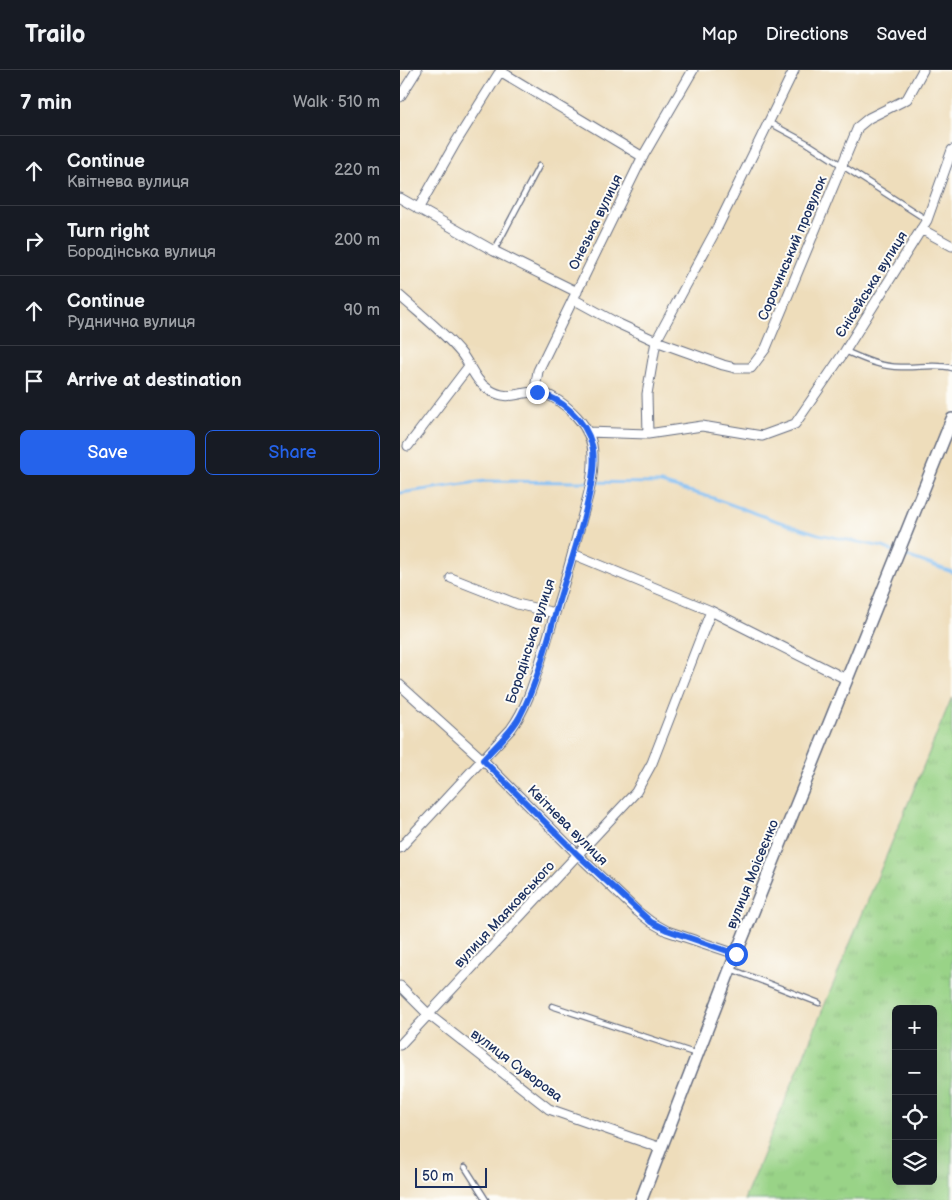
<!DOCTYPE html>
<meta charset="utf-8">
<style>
body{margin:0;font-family:"Balsamiq Sans",sans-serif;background:#242831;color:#f1f3f6}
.controls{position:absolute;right:15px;bottom:15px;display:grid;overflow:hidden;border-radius:8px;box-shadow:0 5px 20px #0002}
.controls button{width:45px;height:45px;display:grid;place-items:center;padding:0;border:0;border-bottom:1px solid #363941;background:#171b24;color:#f1f3f6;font:25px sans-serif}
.scale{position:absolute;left:15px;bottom:12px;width:72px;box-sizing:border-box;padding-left:5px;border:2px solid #1b2f5e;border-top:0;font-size:14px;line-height:18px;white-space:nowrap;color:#1b2f5e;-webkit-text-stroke:4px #fdfcf7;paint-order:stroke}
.stop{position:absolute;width:15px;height:15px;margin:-11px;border:4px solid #2563eb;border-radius:50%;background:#fff}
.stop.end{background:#2563eb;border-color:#fff;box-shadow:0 1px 5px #0008}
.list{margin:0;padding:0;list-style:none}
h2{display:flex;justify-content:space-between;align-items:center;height:65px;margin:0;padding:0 20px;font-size:21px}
h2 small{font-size:16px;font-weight:400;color:#9ea1a6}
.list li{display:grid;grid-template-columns:32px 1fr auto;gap:15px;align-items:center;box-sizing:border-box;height:70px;padding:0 20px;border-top:1px solid #363941}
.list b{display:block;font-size:19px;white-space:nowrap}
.list p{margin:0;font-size:16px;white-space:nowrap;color:#9ea1a6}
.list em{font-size:16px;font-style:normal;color:#9ea1a6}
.actions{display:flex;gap:10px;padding:15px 20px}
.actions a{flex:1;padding:11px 0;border:1px solid #2563eb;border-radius:8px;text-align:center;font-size:18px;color:#2563eb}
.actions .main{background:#2563eb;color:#fff}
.icon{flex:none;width:28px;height:28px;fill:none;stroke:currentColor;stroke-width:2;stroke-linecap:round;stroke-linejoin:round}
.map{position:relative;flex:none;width:552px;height:1130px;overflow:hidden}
header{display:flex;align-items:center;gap:30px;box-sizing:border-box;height:70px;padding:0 25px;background:#171b24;border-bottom:1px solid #363941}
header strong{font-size:24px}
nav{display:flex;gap:28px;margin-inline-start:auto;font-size:18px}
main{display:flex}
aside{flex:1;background:#171b24}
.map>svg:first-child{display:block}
</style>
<header>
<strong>Trailo</strong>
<nav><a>Map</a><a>Directions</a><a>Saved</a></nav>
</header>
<main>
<aside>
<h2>7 min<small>Walk · 510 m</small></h2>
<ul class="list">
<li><svg class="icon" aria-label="ahead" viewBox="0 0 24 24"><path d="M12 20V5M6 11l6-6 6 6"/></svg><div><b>Continue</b><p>Квітнева вулиця</p></div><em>220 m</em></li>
<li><svg class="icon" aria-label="right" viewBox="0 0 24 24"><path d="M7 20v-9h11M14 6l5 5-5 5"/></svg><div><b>Turn right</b><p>Бородінська вулиця</p></div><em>200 m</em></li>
<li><svg class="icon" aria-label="ahead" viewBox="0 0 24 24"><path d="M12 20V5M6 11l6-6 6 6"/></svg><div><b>Continue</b><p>Руднична вулиця</p></div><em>90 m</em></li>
<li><svg class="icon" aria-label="arrive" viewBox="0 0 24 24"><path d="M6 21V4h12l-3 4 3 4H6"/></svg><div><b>Arrive at destination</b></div></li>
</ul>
<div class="actions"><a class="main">Save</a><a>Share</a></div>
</aside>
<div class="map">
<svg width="552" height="1130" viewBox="0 0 552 1130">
<defs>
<pattern id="park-tufts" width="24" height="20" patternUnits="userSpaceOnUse" patternTransform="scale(1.25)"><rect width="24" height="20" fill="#99d387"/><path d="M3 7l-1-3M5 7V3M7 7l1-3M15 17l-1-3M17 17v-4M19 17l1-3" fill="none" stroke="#83b577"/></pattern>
</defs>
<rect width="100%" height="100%" fill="#fdfcf7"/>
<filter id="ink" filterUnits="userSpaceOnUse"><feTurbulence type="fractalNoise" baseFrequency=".02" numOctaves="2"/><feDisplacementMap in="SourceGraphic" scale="10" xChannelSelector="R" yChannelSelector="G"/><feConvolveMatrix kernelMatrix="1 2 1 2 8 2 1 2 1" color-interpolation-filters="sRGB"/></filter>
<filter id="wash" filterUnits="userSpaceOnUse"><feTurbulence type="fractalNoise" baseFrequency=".0096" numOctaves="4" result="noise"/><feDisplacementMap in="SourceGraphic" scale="20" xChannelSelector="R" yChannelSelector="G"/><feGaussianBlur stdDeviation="1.12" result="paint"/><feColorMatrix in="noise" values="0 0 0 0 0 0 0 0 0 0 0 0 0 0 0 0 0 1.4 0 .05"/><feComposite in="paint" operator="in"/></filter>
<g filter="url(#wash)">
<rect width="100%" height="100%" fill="#edb"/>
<path fill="url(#park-tufts)" stroke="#5a8172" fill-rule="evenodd" d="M552,627V1130H344ZM496,939H533V1111H496Z"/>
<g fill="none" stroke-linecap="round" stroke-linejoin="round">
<path stroke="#81bdf3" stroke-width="3" d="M0,423L85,411L261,413L313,428L377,451L418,464L483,477L495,482
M501,484L552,502"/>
</g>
</g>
<g filter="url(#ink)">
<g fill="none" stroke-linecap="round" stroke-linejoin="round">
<defs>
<path id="service" d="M368,52L407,73L527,150
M94,181L139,96
M445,281C463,289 480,297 501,297C517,298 536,293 552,298
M331,899L419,933
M152,936L297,984
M65,1097L86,1130"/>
<path id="minor" d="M100,1L243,87
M0,27L17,0
M0,128L94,181L177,222
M18,139L56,72L101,0
M521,159L552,176
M0,226C20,244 44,262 61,283C70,294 75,311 88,319C109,332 116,322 136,322C151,323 167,336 177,347C186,357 193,371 193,385C194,406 188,427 182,448C176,471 170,494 163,517C156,540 149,563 142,586C134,612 127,637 111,659L0,778
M173,229L217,253L256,271L323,295L335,298H351L366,278L458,57L469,48L507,29L523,0
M137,322L136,313L138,301L242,88L293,0
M187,362L248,364L302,356L362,366L395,354L445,281L527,150L552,80
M248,364L247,324L256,271L317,158L394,0
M8,376L69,296
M173,484L311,541L446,609
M51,508L117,534L155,543
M0,615L83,690L178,785L237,841L251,852L267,861L336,884
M0,916L28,944L149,1039L261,1078
M0,975L236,722L252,693L311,541"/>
<path id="tertiary" d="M241,1130L336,884L552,349"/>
</defs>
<use href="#service" stroke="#656c7f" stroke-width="7"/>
<use href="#minor" stroke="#656c7f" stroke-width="11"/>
<use href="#tertiary" stroke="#656c7f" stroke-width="14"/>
<use href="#service" stroke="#fff" stroke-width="4.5"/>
<use href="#minor" stroke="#fff" stroke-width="9"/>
<use href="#tertiary" stroke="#fff" stroke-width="11"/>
</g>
</g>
<g fill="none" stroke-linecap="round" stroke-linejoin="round" filter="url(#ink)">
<path stroke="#2563eb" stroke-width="6" d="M137,322C162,329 185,349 192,375C201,406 170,494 160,527C148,567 139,610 120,646C111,663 95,676 83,690L178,785L251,852L267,860L336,884"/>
</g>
<g text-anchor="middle" stroke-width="4" stroke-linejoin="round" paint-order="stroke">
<g font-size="14" fill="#1b2f5e" stroke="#fdfcf7">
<text transform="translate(195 152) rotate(-64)" y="5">Онезька вулиця</text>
<text transform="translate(392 178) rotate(-67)" y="5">Сорочинський провулок</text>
<text transform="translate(471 214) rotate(-58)" y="5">Єнісейська вулиця</text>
<text transform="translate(130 571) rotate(-72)" y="5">Бородінська вулиця</text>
<text transform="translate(168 755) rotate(45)" y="5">Квітнева вулиця</text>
<text transform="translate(352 804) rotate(-68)" y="5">вулиця Моісеєнко</text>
<text transform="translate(104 844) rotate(-47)" y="5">вулиця Маяковського</text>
<text transform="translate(117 995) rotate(37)" y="5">вулиця Суворова</text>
</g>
</g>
</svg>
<div class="controls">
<button>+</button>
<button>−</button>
<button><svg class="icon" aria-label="locate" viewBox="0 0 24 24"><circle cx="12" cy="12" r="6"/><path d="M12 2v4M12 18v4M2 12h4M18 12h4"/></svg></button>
<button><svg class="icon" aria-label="layers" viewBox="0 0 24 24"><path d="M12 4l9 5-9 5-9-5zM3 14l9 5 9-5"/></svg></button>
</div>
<div class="scale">50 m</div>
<div class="stop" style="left:336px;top:884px"></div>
<div class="stop end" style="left:137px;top:322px"></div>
</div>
</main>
